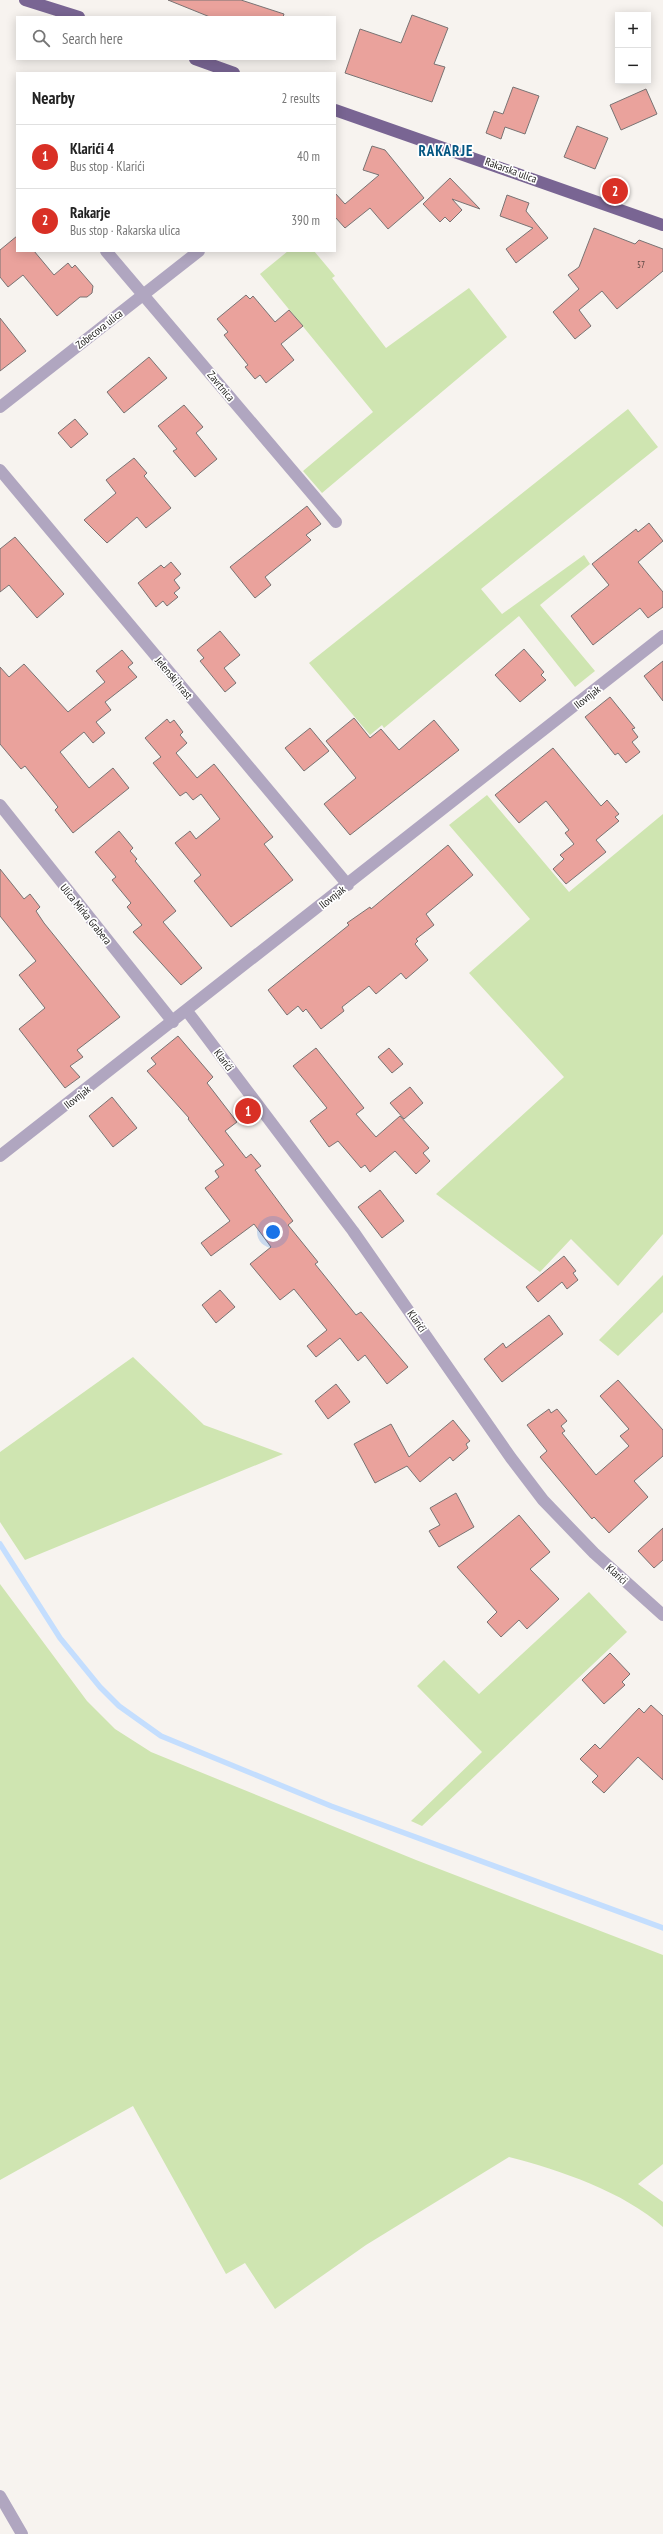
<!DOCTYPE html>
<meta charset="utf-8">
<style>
body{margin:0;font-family:"PT Sans Narrow",sans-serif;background:#f2f2f2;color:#222}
.controls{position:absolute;right:12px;top:12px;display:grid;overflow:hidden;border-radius:0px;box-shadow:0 2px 10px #0003}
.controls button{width:36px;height:36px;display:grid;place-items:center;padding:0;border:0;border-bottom:1px solid #e0e0e0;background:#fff;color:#222;font:20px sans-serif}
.you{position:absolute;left:273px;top:1232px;width:14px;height:14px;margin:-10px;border:3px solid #fff;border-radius:50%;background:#1a73e8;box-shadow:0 0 0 6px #1a73e833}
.badge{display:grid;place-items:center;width:26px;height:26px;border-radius:50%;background:#d93025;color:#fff;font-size:13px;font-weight:700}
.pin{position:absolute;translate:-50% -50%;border:2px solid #fff;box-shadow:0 1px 4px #0006}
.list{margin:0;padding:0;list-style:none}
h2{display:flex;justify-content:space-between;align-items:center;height:52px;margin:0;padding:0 16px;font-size:17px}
h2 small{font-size:13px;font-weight:400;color:#767676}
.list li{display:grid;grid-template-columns:26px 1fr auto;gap:12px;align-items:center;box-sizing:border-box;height:64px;padding:0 16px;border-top:1px solid #e0e0e0}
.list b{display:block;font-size:15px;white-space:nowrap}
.list p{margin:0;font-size:13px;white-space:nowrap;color:#767676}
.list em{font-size:13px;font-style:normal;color:#767676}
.icon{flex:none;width:22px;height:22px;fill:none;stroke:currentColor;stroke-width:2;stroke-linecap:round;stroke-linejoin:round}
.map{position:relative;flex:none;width:663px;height:2534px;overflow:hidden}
.search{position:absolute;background:#fff;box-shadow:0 2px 10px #0003;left:16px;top:16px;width:320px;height:44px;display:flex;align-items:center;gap:10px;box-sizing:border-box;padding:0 14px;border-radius:0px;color:#767676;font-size:15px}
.panel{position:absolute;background:#fff;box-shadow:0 2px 10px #0003;left:16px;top:72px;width:320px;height:180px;border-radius:0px}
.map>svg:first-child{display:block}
</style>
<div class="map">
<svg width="663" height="2534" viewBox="0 0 663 2534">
<rect width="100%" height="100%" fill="#f7f3ef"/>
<path fill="#cfe5b1" d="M288,251H314L335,276L332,278L386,348L469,288L507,337L322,493L303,471L373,412L260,274Z
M628,409L658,447L481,589L502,614L584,555L590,564L540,605L595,671L575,687L519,616L384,728L382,725L370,735L309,663Z
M487,795L569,892L663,814V1234L618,1286L571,1239L540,1272L436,1194L564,1077L469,973L530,919L449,825Z
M663,1275V1312L618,1356L599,1340Z
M133,1357L204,1425L283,1454L25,1560L0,1522V1452Z
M0,1584L87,1701L115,1729L151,1752L416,1860L663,1955V2164L638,2184L663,2202V2227C624,2192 560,2170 509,2157L366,2245L275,2309L245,2263L226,2274L133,2106L0,2180Z
M589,1592L627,1632L422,1826L411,1821L482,1752L417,1686L444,1660L479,1694Z"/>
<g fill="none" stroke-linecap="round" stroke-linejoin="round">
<path stroke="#c4defe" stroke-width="5.5" d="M0,1544L60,1638L100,1687L119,1706L161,1736L331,1806L663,1928"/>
</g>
<path fill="#eaa29c" stroke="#797373" d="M168,0H241L284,14L283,17H210Z
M412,15L448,28L434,64L445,67L432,102L345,73L360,29L401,43Z
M513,87L539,96L525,134L505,127L501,139L486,133L494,111L503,114Z
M646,89L657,114L621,130L610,105Z
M577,126L608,138L595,169L564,157Z
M372,146L385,150L424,198L388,229L370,208L345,228L335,217V193L345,204L379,175L363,170Z
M450,178L480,209L452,199L462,210L450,222L445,217L440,222L423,204Z
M507,195L529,203L526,211L548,238L516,263L506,249L533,228L500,216Z
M594,228L635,244L639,240L663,249V271L617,309L602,291L579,310L591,326L575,339L553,312L579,289L568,275L579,267Z
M17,236V251H34L54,275L68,263L72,268L75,265L93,286L92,293L87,297H80L57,316L23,275L8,287L0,277V250Z
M246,295L250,299L253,296L275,322L289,310L303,326L281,344L294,360L266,383L260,375L255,379L245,367L248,365L224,335L228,332L217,319Z
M0,318L26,351L0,371Z
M149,357L167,378L124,413L107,392Z
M184,405L203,427L196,433L217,459L195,477L173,451L177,449L158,426Z
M75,419L88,434L71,448L58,433Z
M134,458L147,473L144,476L171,508L146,528L137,517L107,543L84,520L116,493L106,480Z
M307,506L321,524L306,535L311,540L265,577L271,585L255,598L230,567Z
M649,523L663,541L638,562L663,592V607L648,618L640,608L593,645L571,616L609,585L592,564L636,529L638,532Z
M15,537L64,594L37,618L9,585L0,592V549Z
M171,562L181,574L174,580L180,588L174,593L178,597L167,606L163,601L156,607L138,583L161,565L164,568Z
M220,631L240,655L224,668L236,683L225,692L200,661L204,658L197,650Z
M524,649L544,672L541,675L546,680L520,702L495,675Z
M122,650L133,663L128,667L137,677L105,702L111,710L96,722L105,733L93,743L84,732L60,752L89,788L113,768L129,788L73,833L55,810L58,807L25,766L21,769L0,744V667L9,677L24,664L68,712L105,682L96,671Z
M663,661V701L644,676Z
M610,697L635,728L632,729L638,737L632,742L640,752L626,763L618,753L615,755L585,717Z
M354,718L370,738L381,729L399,750L434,720L459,750L350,835L324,804L356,778L326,741Z
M167,719L170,723L174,720L183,732L180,735L187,743L176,753L197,778L214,764L273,837L264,844L293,880L231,927L194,881L201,875L175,843L190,831L196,839L220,819L201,794L193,800L186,792L180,796L153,763L161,757L145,738Z
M310,728L329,751L304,771L285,748Z
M553,748L601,806L607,800L619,814L615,817L619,821L596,840L606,852L566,884L553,869L564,859L560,855L574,844L565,833L569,830L546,801L519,823L495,795Z
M119,831L133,848L130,851L137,859L135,861L176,911L163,922L202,968L181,985L133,932L142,925L127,907L131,903L112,880L116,877L95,852Z
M448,845L473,875L426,914L434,925L416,939L418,941L415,944L428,960L406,979L401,973L376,994L369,986L342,1007L344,1011L321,1029L306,1009L303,1012L298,1006L287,1015L268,990L349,925L347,923L370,907L371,909Z
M0,869L24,899L30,894L40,907L36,911L44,923L120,1017L77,1050L83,1057L70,1066L80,1077L65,1088L19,1029L45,1008L19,975L36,961L0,916Z
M178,1036L213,1077L207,1083L237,1122L225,1131L246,1158L251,1154L261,1166L255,1170L293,1221L288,1225L318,1262L315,1264L356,1315L361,1312L408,1367L387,1384L365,1355L358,1361L340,1338L316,1357L307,1346L327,1330L294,1289L280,1300L250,1264L271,1247L254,1224L211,1256L201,1243L230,1221L205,1188L219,1177L215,1171L224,1165L188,1119L189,1118L147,1071L156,1064L151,1058Z
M316,1048L364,1108L356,1114L376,1137L400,1116L429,1148L423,1153L430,1161L416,1174L395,1151L370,1172L365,1165L361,1168L338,1141L329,1147L310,1121L327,1108L293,1066Z
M389,1048L403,1064L392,1073L378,1057Z
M410,1087L423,1103L404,1119L390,1103Z
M112,1097L137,1128L113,1147L89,1116Z
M380,1190L404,1221L382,1238L358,1207Z
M564,1256L576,1271L573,1273L578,1280L567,1289L562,1282L538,1302L526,1287Z
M220,1290L235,1307L216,1323L202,1305Z
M549,1315L563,1334L502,1382L484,1359L503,1343L506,1348Z
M618,1380L663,1430V1456L634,1481L648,1497L609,1533L594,1517L592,1519L540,1457L547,1451L527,1425L549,1409L551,1413L557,1409L567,1421L561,1426L565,1431L562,1433L596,1475L629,1446L620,1436L629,1429L600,1396Z
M336,1384L350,1402L328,1419L315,1401Z
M453,1420L470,1441L466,1444L468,1448L453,1461L450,1457L420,1482L407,1466L375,1483L354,1444L391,1424L409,1457Z
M456,1493L474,1527L439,1547L429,1531L440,1525L430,1508Z
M519,1515L550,1552L530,1569L559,1599L527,1629L519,1620L501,1637L487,1622L497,1612L457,1567Z
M663,1528V1560L654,1568L638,1551Z
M610,1653L630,1674L622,1682L625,1685L604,1704L582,1680Z
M651,1705L663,1716V1780L638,1757L604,1793L592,1782L598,1776L580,1759L595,1744L600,1749L639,1708L644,1713Z"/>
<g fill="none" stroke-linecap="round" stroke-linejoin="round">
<path stroke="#b0a6c0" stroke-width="12" d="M106,251L336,522
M0,407L199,251
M0,470L348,885
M0,805L173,1022
M187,1011L353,1231L511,1458L543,1500L594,1553L663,1615
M0,1156L663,636
M0,2496L22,2534"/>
<path stroke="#796593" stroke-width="12" d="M25,0L79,17
M195,59L234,73
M335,110L663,225"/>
</g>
<g text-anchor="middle" stroke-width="3.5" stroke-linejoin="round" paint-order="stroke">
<g font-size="9" fill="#564440">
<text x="641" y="268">57</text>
</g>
<g font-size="11" fill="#252422" stroke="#fff">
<text transform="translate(511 170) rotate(20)" y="4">Rakarska ulica</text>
<text transform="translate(99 329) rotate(-38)" y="4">Zobecova ulica</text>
<text transform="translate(221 386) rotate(50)" y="4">Zavrtnica</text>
<text transform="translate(174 678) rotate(50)" y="4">Jelenski hrast</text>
<text transform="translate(587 697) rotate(-38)" y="4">Ilovnjak</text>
<text transform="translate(332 897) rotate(-38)" y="4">Ilovnjak</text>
<text transform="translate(86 914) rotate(51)" y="4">Ulica Mirka Grabera</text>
<text transform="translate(224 1060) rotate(53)" y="4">Klarići</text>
<text transform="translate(77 1097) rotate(-38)" y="4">Ilovnjak</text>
<text transform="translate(417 1321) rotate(55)" y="4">Klarići</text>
<text transform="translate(617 1574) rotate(42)" y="4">Klarići</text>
</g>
<g font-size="15" font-weight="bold" letter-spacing="1" fill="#045682" stroke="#fff">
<text x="446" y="156">RAKARJE</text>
</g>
</g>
</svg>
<div class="controls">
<button>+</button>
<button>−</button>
</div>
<div class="you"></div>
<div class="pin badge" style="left:248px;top:1111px">1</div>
<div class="pin badge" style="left:615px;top:191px">2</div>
<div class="search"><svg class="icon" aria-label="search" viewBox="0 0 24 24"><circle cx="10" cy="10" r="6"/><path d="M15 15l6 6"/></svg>Search here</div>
<section class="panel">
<h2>Nearby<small>2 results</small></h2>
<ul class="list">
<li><span class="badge">1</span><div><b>Klarići 4</b><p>Bus stop · Klarići</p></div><em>40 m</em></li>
<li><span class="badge">2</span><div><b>Rakarje</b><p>Bus stop · Rakarska ulica</p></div><em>390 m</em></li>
</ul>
</section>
</div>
